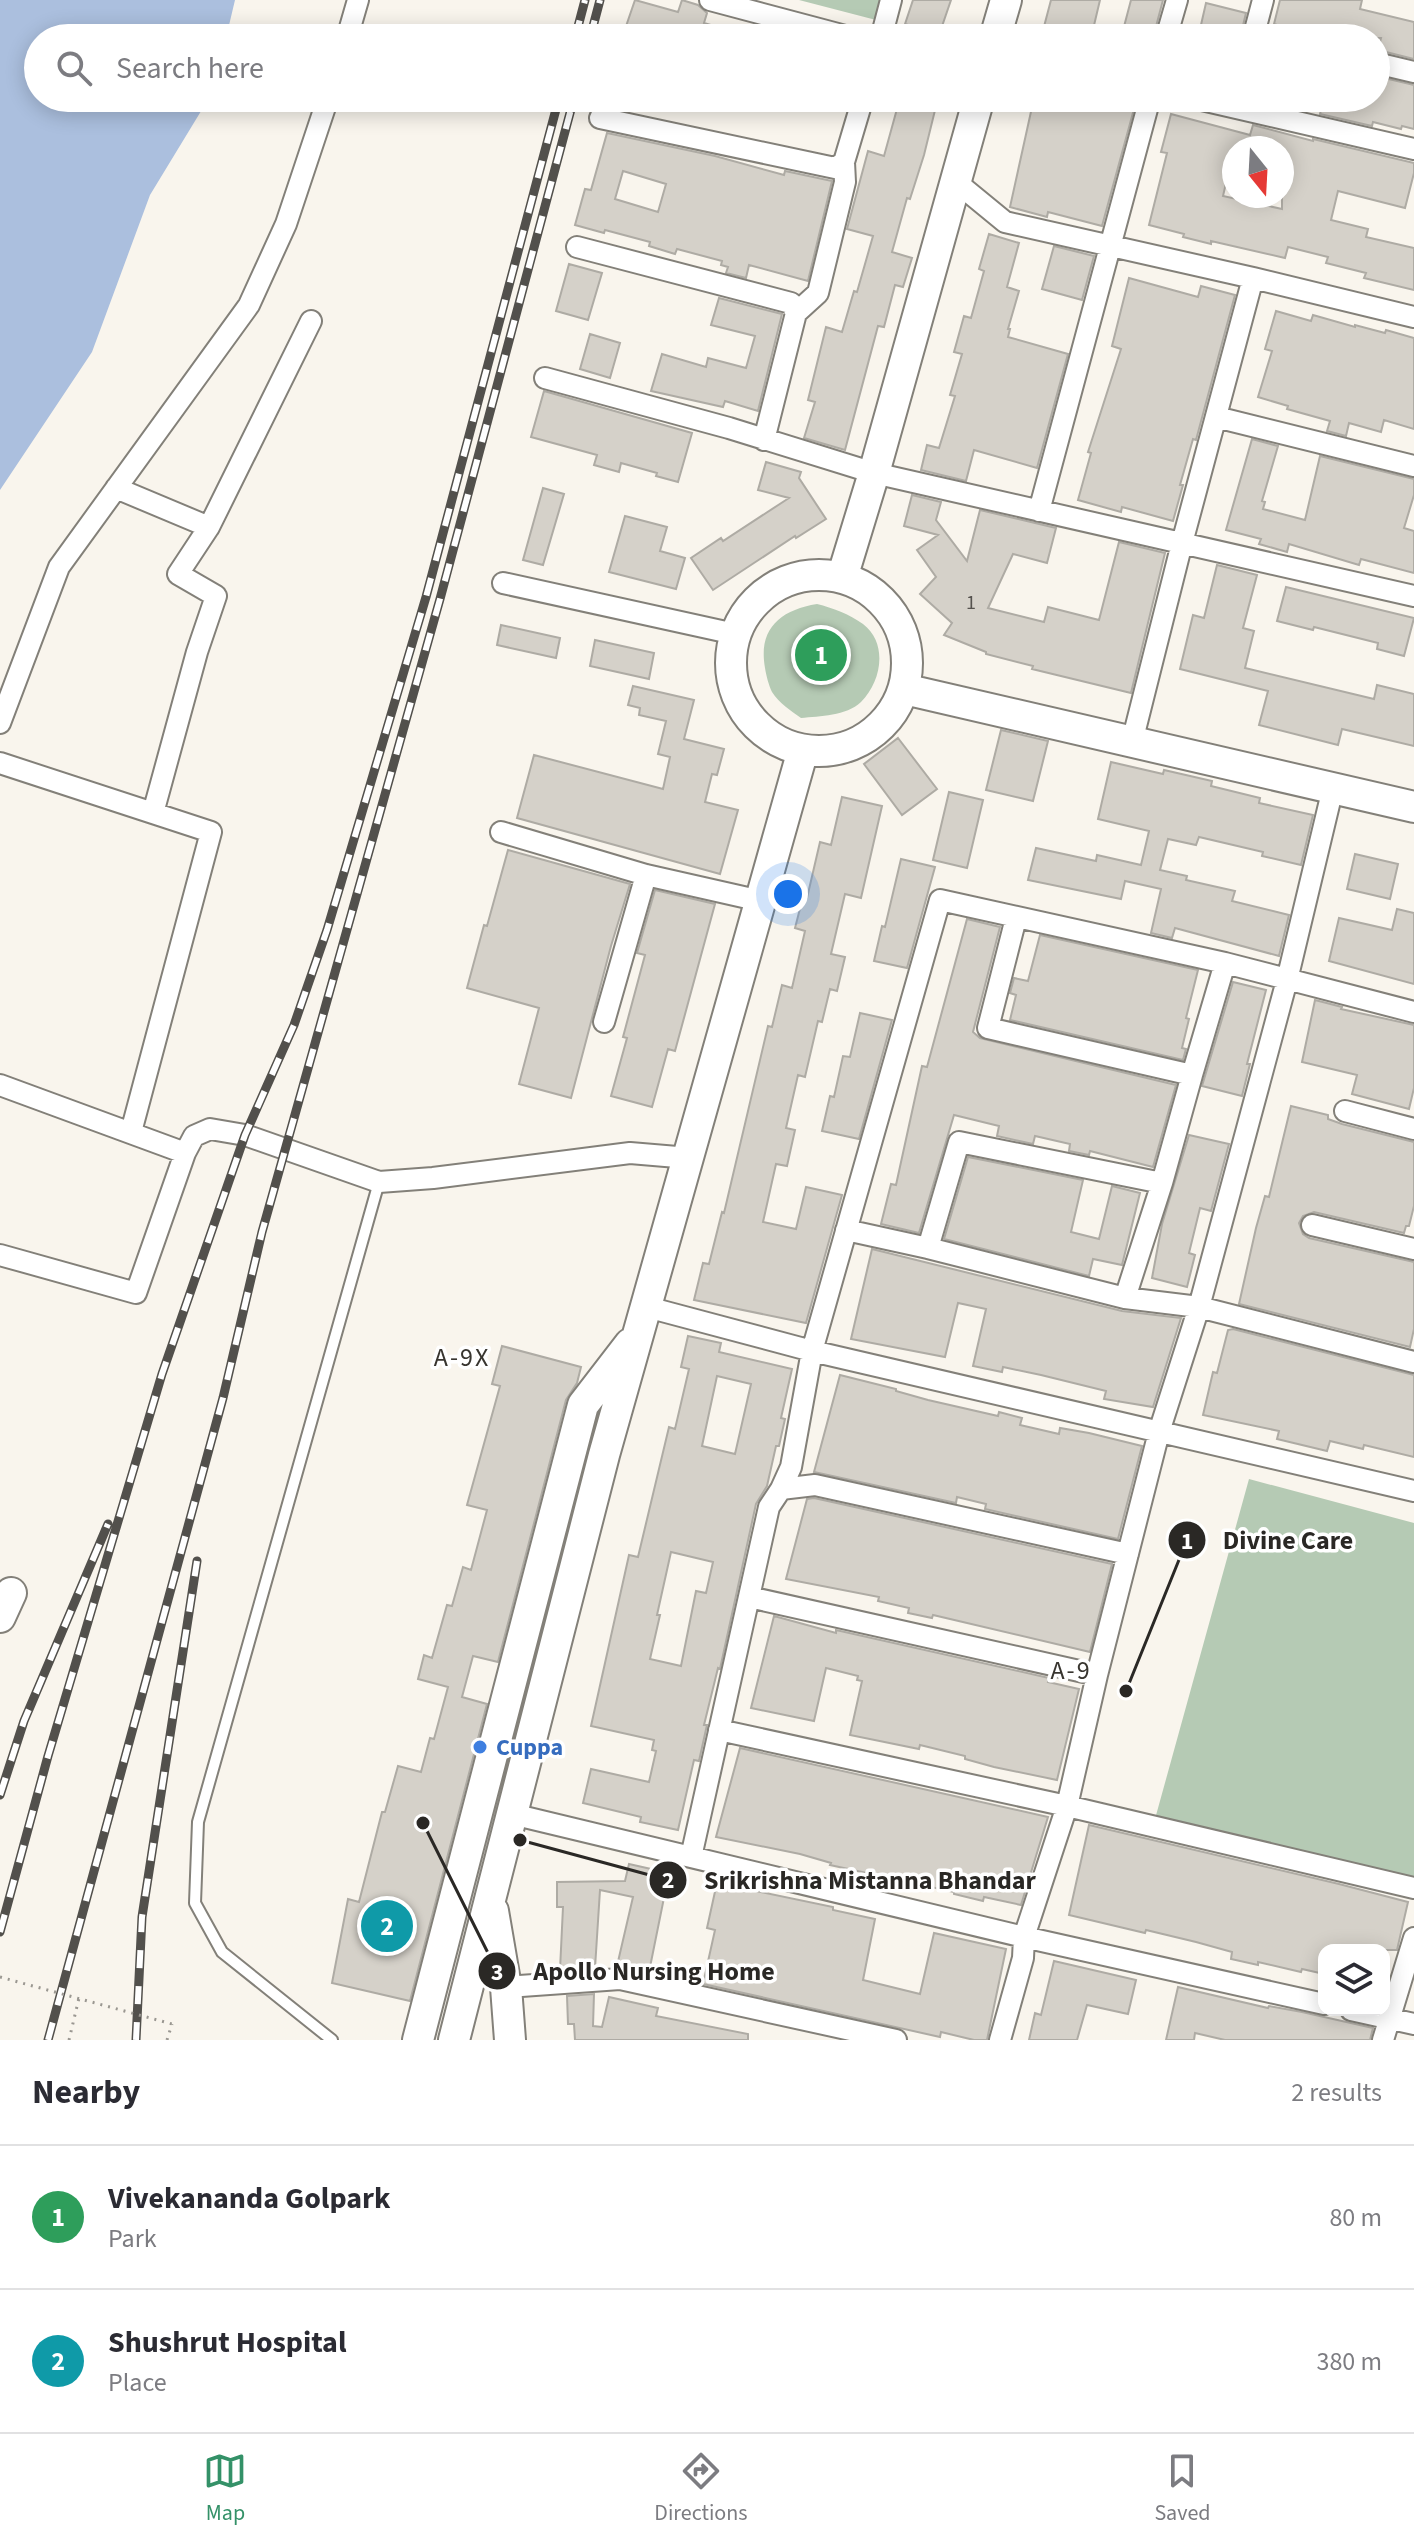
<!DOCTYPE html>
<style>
body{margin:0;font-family:"Source Sans 3",sans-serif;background:#f7f7f7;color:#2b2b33}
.controls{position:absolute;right:24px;bottom:24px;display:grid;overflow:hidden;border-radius:16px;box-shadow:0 4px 20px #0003}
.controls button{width:72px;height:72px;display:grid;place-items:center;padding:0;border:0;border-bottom:2px solid #e1e1e2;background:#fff;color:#2b2b33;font:40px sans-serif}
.compass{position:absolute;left:1222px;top:136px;width:72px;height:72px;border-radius:50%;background:#fff;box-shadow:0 4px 20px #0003;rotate:162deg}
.you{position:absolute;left:788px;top:894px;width:28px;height:28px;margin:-20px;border:6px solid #fff;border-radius:50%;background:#1a73e8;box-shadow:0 0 0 12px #1a73e833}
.badge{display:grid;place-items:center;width:52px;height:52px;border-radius:50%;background:#349168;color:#fff;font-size:26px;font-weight:700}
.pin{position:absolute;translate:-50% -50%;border:4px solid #fff;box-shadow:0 2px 8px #0006}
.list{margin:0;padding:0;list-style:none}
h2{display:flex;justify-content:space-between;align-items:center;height:104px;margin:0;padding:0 32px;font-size:34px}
h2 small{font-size:26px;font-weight:400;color:#7c7c81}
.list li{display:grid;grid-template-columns:52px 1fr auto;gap:24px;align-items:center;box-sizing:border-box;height:144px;padding:0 32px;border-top:2px solid #e1e1e2}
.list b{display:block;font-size:30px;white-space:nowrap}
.list p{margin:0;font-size:26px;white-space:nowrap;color:#7c7c81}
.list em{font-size:26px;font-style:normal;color:#7c7c81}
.icon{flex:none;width:44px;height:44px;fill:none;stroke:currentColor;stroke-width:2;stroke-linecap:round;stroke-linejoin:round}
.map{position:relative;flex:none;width:1414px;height:2040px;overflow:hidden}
.search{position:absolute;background:#fff;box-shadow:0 4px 20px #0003;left:24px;right:24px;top:24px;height:88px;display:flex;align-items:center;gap:20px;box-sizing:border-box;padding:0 28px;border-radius:44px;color:#7c7c81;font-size:30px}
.sheet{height:392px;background:#fff}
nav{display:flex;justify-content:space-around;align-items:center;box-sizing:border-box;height:112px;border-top:2px solid #e1e1e2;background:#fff;font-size:22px;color:#7c7c81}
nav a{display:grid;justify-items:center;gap:4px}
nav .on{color:#349168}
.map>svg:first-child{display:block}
</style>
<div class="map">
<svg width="1414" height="2040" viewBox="0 0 1414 2040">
<rect width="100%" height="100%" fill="#f9f5ed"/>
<path fill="#b5cab4" d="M799,0H881L876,20Z
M817,604C833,608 849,614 863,624C888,643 882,681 861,702C846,716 820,716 801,718C791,711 779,703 772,692C769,686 766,675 765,668C758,629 780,610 817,604Z
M1249,1479L1414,1523V1884L1155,1819Z"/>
<path fill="#abbfde" d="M0,0H235L226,38H38V98H209L150,195L92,352L0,490Z"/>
<path fill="#d5d1c9" stroke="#aeaba4" stroke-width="2" fill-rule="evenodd" d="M635,0L678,12L682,0L698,5L707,13L704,23L741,34V38H622Z
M913,0H951L939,35L905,24Z
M1051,0H1100L1091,38H1041Z
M1131,0H1163L1153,38H1121Z
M1280,0H1362L1360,9L1414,22V59L1378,50L1381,38H1318L1274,24Z
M1206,3L1246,13L1240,38H1198Z
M1376,76L1414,85V129L1402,126L1401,129L1373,122L1372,126L1320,114L1324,98H1376Z
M900,98H938L924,155L910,199L907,198L892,252L912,258L903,287L895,285L884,327L878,326L845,450L804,438L815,402L808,400L826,327L842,332L854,291L857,292L873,236L847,229L868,151L884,156Z
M1034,98H1137L1102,226L1048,212L1047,217L1010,207Z
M1171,114L1250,135L1253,125L1313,141V139L1414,163V173L1405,208L1338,191L1331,220L1368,229L1366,237L1414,248V290L1364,278L1366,273L1326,263L1328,257L1288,247L1285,258L1211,241V244L1183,237L1184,234L1149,225L1167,153L1161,152ZM1234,148H1282V209L1223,196Z
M607,133L715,156L784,175L785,171L832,181L808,281L749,265L746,278L726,273L728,267L721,265L722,261L677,249L675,254L649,246L650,242L605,230L604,233L575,225L585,189L591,190ZM623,171L666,184L658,212L615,199Z
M989,234L1019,243L1007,287L1019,291L1008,329H1010L1008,337L1068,354L1037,468L974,450L966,481L921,470L927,445L939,448L955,396L950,395L962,354L954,352L964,316L971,318L984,271L979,269Z
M1054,246L1094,256L1082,300L1042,289Z
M569,264L602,273L588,320L556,311Z
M1129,278L1198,297L1201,286L1235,295L1196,440L1193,439L1180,485H1183L1173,521L1122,507L1121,512L1078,500L1091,453L1088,452L1121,349L1112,346Z
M719,298L782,314L758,411L725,401L723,407L651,391L662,354L706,367L708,358L746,368L755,336L711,325Z
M1276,311L1311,321L1313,315L1355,327V325L1385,333L1386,330L1414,338V429L1384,420L1381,432L1349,423L1346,436L1327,431L1330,421L1287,409L1288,406L1258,397L1272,351L1265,349Z
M590,334L620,343L610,378L580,369Z
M544,391L692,433L678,482L656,476L657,473L621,463L619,472L594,465L597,455L531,437Z
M1252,439L1278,446L1262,501L1265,502L1263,509L1305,520L1320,456L1414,479V495L1404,528L1414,531V573L1361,559L1359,565L1289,544L1287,552L1259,544L1261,539L1226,530Z
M766,462L801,472L799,478L826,519L796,538L795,536L713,590L691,558L721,538L723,541L789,498L758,490Z
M543,488L564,494L543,565L523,560Z
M912,495L941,502L936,520L967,561L980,510L1056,528L1047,563L1013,554L988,608L1044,622L1048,607L1099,620L1119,542L1165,553L1131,693L1032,669L1033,666L986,654V652L944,635L952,623L920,594L936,577L917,550L938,535L904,526Z
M625,516L667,527L660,551L685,558L676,589L609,572Z
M1217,565L1257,575L1243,628L1254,631L1245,668L1374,699L1377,685L1414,694V746L1342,729L1338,745L1259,725L1268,691L1180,669L1193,615L1204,618Z
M1286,587L1414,618L1404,656L1377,649L1378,643L1314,627L1313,630L1277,621Z
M501,625L560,638L556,658L497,645Z
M595,640L654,653L649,679L590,666Z
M633,686L694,700L684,739L724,749L717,775L712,774L705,802L738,810L720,874L517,818L534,755L663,789L670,757L658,754L666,721L639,715L640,708L628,705Z
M1001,730L1048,741L1033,801L986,790Z
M898,738L937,789L902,815L864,764Z
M1111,762L1163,774L1164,770L1212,781L1211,786L1260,798L1259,803L1313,815L1301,865L1262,856L1263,852L1199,837L1196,845L1168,839L1160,870L1187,876L1186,880L1235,891L1232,901L1289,915L1279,956L1175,928L1172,938L1151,933L1161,889L1125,881L1121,899L1028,880L1036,848L1096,861L1097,855L1141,865L1149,831L1098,819Z
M949,792L983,800L967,868L933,860Z
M842,797L882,806L861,898L845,894L831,954L845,957L837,991L830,989L822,1022L818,1021L805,1077L798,1075L786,1128L795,1130L787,1166L776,1164L763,1222L796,1229L806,1187L842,1195L806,1323L694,1300L703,1263L709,1264L722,1212L724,1213L768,1026L772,1027L782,985L792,988L805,931L795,928L803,897L807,898L820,842L831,845Z
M508,850L630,884L611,946L571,1098L519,1084L539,1008L467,988L484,925L487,926Z
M1355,854L1398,864L1390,899L1347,889Z
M901,859L935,867L907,968L874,961L882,926L885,927Z
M655,890L715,904L675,1051L668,1049L652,1107L611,1096L627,1038L623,1037L645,955L637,953Z
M1397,909L1414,913V984L1329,961L1339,918L1392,930Z
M967,919L1000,927L973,1032L980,1038L1176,1085L1153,1167L1090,1151L1089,1155L1069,1151L1070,1144L1035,1136L1033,1144L997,1136L999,1126L954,1115L919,1233L881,1224L891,1184L896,1185L922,1066L927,1067Z
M1040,935L1198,970L1186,1018L1189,1019L1182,1048L1186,1049L1183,1060L1010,1020L1016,995L1010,993L1014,978L1028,981Z
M1233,982L1266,990L1247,1064H1250L1242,1096L1202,1086Z
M1315,1000L1342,1007L1341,1009L1414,1025V1088L1409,1109L1352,1094L1357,1075L1302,1062Z
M860,1013L892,1020L859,1139L822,1131L830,1096L834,1097L843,1056L850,1057Z
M1291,1106L1328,1115V1119L1342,1124L1414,1142V1206L1409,1226H1406L1404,1233L1314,1212L1303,1216L1299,1223L1303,1234L1309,1238L1414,1262V1329L1410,1347L1239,1304L1256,1228L1265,1196L1269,1197Z
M1189,1135L1229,1144L1211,1211L1200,1208L1189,1253L1195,1255L1187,1287L1152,1278L1162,1224Z
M968,1157L1083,1180L1071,1232L1099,1239L1112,1186L1140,1193L1122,1265L1093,1259L1089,1276L944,1239Z
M872,1249L1122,1311L1181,1318L1153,1407L1104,1399L1106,1391L1041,1375L1003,1367L1002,1372L973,1366L986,1309L958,1303L945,1357L851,1339Z
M1233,1329L1414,1375V1457L1364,1445L1363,1449L1330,1441L1327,1451L1277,1439L1279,1431L1203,1415L1213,1372L1217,1373L1228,1330Z
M688,1336L721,1343L719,1352L792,1369L781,1418L785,1419L779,1446H776L767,1486L756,1504L720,1669L718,1668L704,1725H707L699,1761L694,1760L678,1830L640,1822L641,1817L583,1803L591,1769L649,1782L656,1751L652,1750L654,1740L591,1726L629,1555L638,1557L669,1427L675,1429L689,1369L681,1367ZM717,1376L751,1384L735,1454L702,1446ZM671,1552L713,1562L706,1593L696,1591L681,1666L650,1659L660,1615H657Z
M502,1346L581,1367L577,1383L566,1400L498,1662L473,1656L462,1697L487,1704L410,2001L332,1983L348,1899L359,1902L382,1812H385L398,1766L421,1772L430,1738L434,1739L448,1687L418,1679L424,1655L432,1658L447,1605L452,1606L463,1567L471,1570L487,1510L467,1505L500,1386L492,1384Z
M840,1375L896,1389V1391L928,1400L998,1416L999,1412L1022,1418L1020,1425L1059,1434L1060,1428L1089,1433L1142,1446L1118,1539L985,1509L986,1504L957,1497L956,1503L814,1472Z
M814,1498L1112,1564L1090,1652L933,1615L932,1618L908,1613L909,1608L878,1601L879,1597L786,1579L807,1499Z
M774,1616L836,1633V1630L1049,1678L1048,1682L1079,1689L1057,1780L994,1767L965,1759V1756L920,1745L919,1749L850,1735L862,1681L857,1680L858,1676L826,1668L814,1721L751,1708Z
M740,1748L1048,1817L1021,1905L984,1897L983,1901L954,1894V1892L830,1865L831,1863L800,1854L716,1837Z
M1089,1825L1339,1884L1408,1902L1397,1950H1324V1974L1302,1969L1301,1972L1258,1962V1965L1231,1959L1232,1952L1196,1942L1146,1930L1145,1933L1069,1915Z
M629,1864L669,1873L649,1972L617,1966L633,1897L600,1890L595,1968L560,1970L563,1907H557V1882L625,1881Z
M718,1878L757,1887L756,1891L833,1907V1910L875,1919L863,1980L920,1994L934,1933L1006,1949L987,2040H974L941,2032L940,2037L703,1984L715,1930L707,1928Z
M1054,1961L1136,1980L1128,2014L1087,2005L1077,2040H1029L1035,2013L1041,2015Z
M1178,1987L1268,2008L1269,2006L1302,2012L1373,2028L1370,2040H1225L1195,2033L1194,2040H1166Z
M594,1994L593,2026L602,2027L609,1997L658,2008L656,2016L748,2034V2040H575L574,2024H568L567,1996Z"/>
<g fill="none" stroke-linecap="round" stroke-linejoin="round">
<defs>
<path id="lane" d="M332,2040L222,1952L195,1903L198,1822L379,1182"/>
<path id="street" d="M710,0L853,38
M347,38L358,0
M881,38L891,0
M1166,38L1177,0
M1253,38L1263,0
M1376,63L1414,72
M1193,98L1414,149
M600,118L835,168L844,162L863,98
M955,181L1005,222L1253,278L1182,543L1132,742
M577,247L791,303L796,313L764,440
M1253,278L1414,317
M796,313L818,293L845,182L844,162
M545,378L729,428L874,473L1414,596
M1216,417L1414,466
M116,488L209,527
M1039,511L1150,98
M503,583L735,634
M0,723L59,567L249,305L286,224L328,98
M0,763L211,832L131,1132
M153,813L197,652L216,596L178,574L209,527L311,321
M501,832L646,875L761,901
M1016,918L988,1028L1192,1075L1225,963
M604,1022L646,875
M0,1085L185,1153
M1345,1111L1414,1129
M1162,1183L1192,1075
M1312,1225L1414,1249
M846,1230L928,1248L1125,1298L1199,1307L1414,1362
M928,1248L959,1142L1162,1183L1125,1298
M0,1255L136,1293L185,1153L194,1136L210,1129L245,1135L379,1182L433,1178L630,1153L689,1158
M647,1307L812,1351L1414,1491
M781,1489L791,1467L812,1351L940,900L1225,963L1414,1012
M749,1597L1097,1675
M719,1730L1067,1806L1414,1888
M512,1814L1024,1937L1324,2004
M691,1857L769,1507L781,1489L815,1485L1128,1554
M506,1987L620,1979L896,2040
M1351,2010L1414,2024
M1000,2040L1023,1958L1024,1937L1067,1806L1097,1675L1159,1432L1199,1307L1287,980L1333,788
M1383,2040L1414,1938"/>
<path id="secondary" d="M995,38L1006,0
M731 663a88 88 0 1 1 176 0a88 88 0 1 1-176 0Z
M842,578L874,473L979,98
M904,689L1414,807
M0,1617L11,1593
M493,1911L506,1987L510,2040
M418,2040L583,1405L630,1344
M454,2040L604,1455L803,750"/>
</defs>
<use href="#lane" stroke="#838079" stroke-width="14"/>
<use href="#street" stroke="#838079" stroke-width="24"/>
<use href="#secondary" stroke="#838079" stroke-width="34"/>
<path stroke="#9a9791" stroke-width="3" stroke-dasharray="2 6" stroke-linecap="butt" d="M69,2040L79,1998
M167,2040L172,2024"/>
<use href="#lane" stroke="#fff" stroke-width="10"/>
<use href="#street" stroke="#fff" stroke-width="20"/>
<use href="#secondary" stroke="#fff" stroke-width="30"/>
<defs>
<path id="rail" d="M575,38L585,0
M590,38L600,0
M0,1795L24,1721L108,1524
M0,1932L48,1756L162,1374L245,1135L294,1025L327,930L426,597L559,98
M48,2040L223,1398L262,1232L440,599L574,98
M136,2040L142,1917L197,1561"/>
</defs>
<use href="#rail" stroke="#52504c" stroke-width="9"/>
<use href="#rail" stroke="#fff" stroke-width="6" stroke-dasharray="18" stroke-linecap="butt"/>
<path stroke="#9a9791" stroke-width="3" stroke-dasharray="2 6" stroke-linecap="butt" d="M0,1977L172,2024"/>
</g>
<circle fill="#3f7fe0" stroke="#fff" stroke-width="3" cx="480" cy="1747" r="8"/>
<g text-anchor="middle" stroke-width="7" stroke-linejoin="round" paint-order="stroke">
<g font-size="20" fill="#55524e">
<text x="971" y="609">1</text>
</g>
<g font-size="24" font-weight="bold" fill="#366cbe" stroke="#fff" text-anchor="start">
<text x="496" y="1755">Cuppa</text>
</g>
<g font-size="26" letter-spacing="2" fill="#38352f" stroke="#fff">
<text x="462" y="1366">A-9X</text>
<text x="1071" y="1679">A-9</text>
</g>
</g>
<path fill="none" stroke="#2a2825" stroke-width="3" d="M1126 1691L1187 1540M520 1840L668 1880M423 1823L497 1971"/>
<g fill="#2a2825" stroke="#fff" stroke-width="3">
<circle cx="1126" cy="1691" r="8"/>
<circle cx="520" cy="1840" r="8"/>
<circle cx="423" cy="1823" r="8"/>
<circle cx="1187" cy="1540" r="20"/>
<circle cx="668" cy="1880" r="20"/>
<circle cx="497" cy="1971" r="20"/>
</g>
<g font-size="24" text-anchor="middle" font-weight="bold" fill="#fff">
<text x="1187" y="1549">1</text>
<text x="668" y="1888">2</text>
<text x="497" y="1980">3</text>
</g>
<g font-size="26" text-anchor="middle" font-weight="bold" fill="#2a2825" stroke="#fff" stroke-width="7" stroke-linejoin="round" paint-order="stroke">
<text x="1288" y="1549">Divine Care</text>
<text x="870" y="1889">Srikrishna Mistanna Bhandar</text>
<text x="654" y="1980">Apollo Nursing Home</text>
</g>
</svg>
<div class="controls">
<button><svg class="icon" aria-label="layers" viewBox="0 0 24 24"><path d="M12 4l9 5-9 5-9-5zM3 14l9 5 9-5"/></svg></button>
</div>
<svg class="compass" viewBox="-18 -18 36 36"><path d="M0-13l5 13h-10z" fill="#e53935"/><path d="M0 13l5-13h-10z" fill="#7c7c81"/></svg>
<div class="you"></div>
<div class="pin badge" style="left:821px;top:655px;background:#2e9e5b">1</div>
<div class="pin badge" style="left:387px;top:1926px;background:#0f9aa8">2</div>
<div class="search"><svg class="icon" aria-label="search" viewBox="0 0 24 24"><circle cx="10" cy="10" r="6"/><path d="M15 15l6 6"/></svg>Search here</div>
</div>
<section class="sheet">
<h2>Nearby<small>2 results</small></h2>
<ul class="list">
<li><span class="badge" style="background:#2e9e5b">1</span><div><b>Vivekananda Golpark</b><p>Park</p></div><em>80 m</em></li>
<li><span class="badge" style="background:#0f9aa8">2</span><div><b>Shushrut Hospital</b><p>Place</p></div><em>380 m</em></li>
</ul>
</section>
<nav>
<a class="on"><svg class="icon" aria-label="map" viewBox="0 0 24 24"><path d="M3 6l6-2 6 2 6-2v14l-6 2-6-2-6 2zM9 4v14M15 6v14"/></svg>Map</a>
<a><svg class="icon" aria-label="directions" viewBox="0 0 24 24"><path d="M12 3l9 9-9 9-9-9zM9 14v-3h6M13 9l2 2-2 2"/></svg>Directions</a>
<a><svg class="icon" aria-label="saved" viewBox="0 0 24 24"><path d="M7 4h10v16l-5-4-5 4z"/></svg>Saved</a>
</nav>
